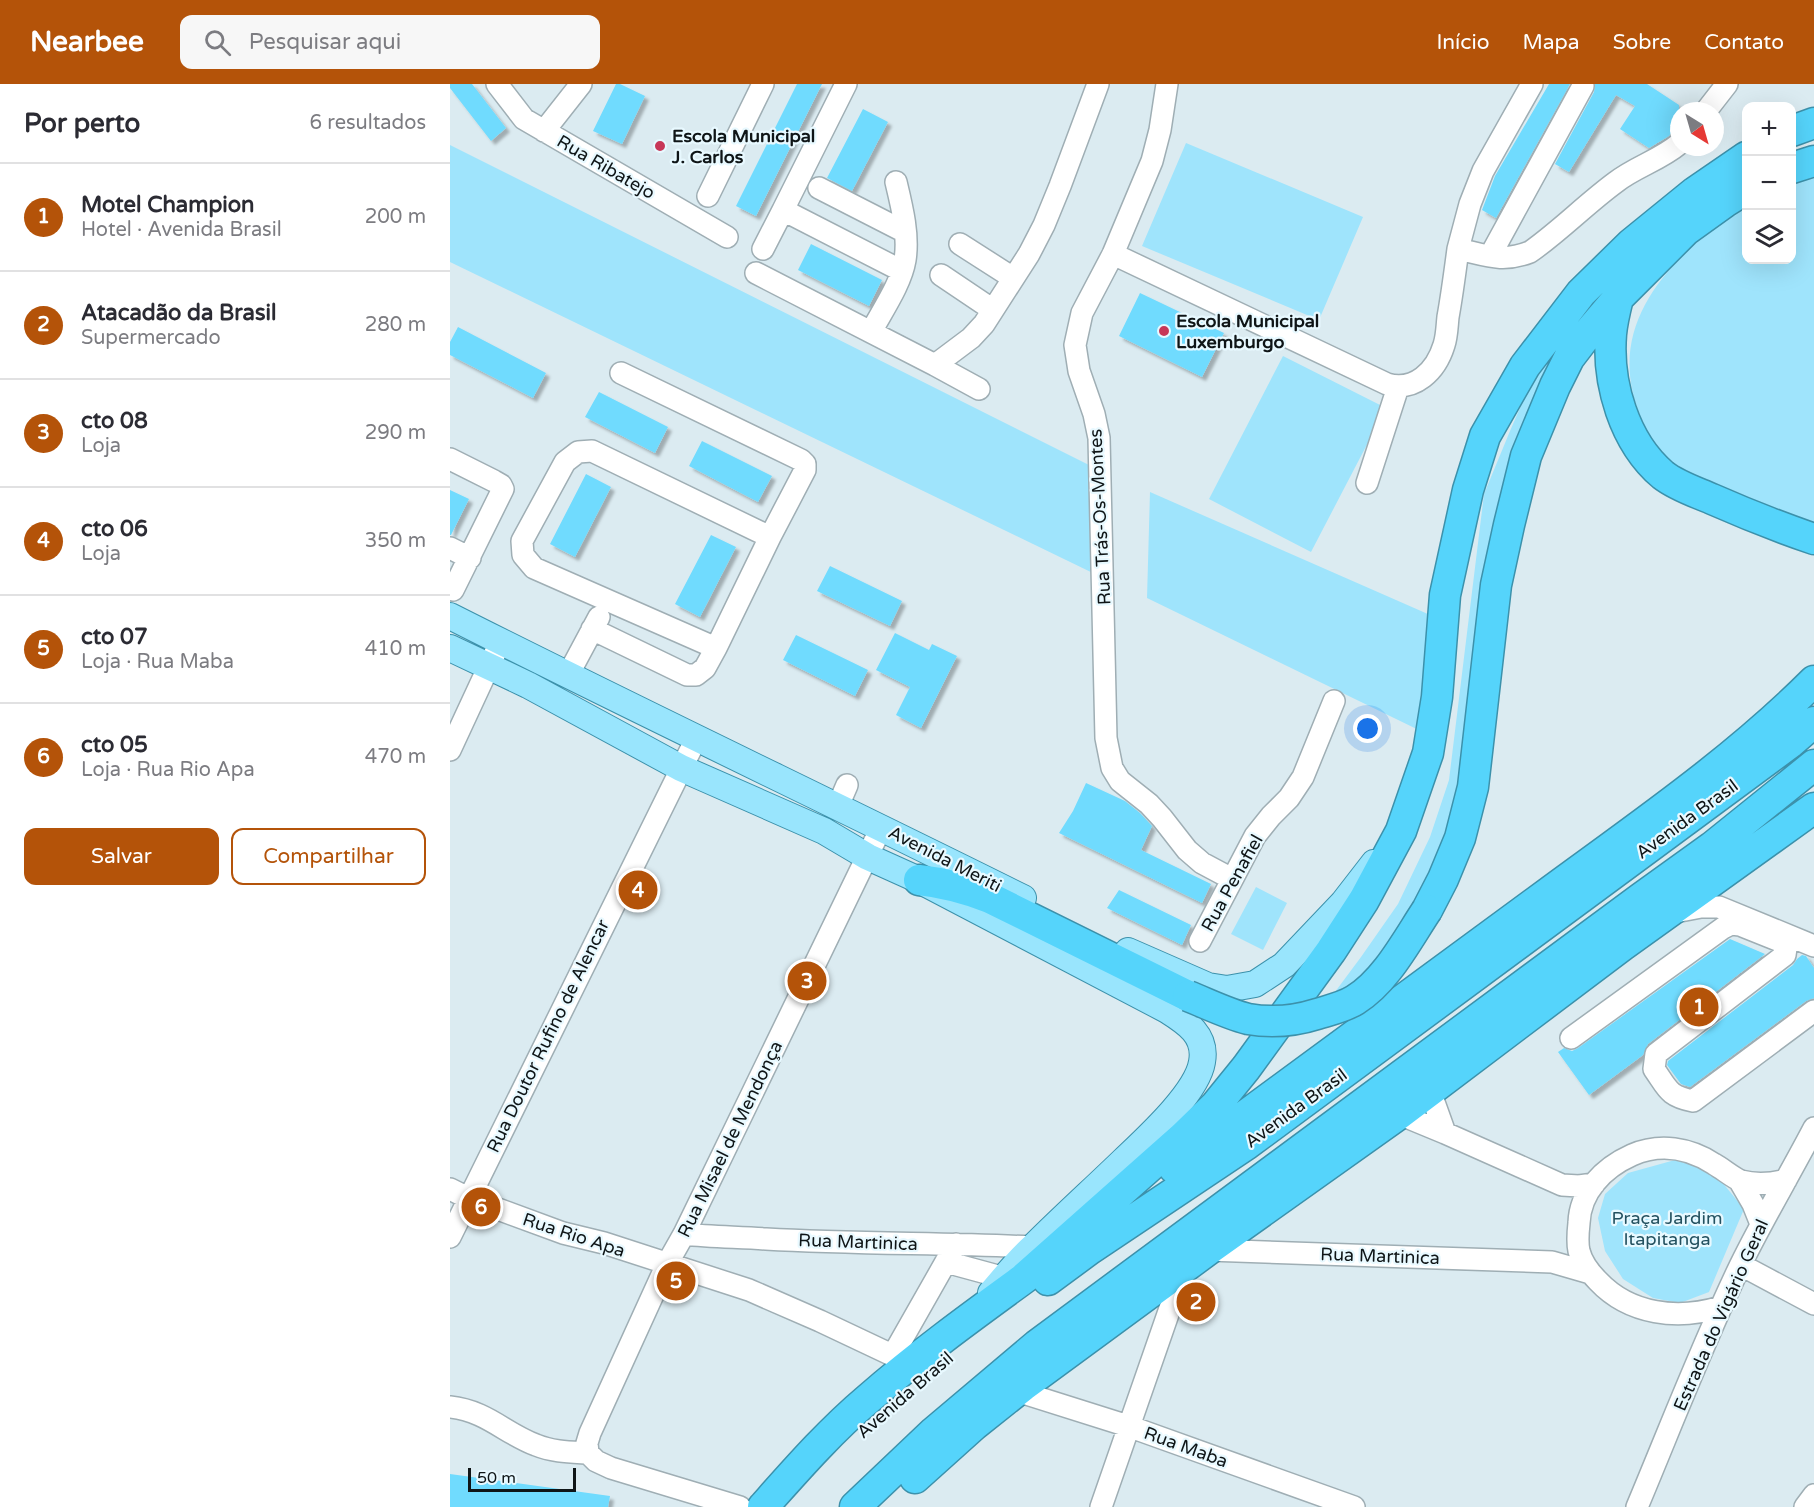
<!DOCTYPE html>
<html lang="pt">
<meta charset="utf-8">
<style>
body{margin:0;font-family:"Varela Round",sans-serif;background:#f7f7f7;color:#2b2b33}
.controls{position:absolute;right:18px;top:18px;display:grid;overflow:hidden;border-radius:12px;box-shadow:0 6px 24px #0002}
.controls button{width:54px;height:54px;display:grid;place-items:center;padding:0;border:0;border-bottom:2px solid #e1e1e2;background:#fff;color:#2b2b33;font:30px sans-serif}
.compass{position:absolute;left:1220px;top:18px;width:54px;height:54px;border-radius:50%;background:#fff;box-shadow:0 6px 24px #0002;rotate:143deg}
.scale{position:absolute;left:18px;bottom:15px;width:108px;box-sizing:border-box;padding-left:6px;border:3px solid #0f1517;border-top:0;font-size:16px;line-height:21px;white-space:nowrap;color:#0f1517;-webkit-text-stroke:4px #e8f9ff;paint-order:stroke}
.you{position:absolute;left:918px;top:645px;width:21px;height:21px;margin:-15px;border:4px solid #fff;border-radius:50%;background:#1a73e8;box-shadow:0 0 0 9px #1a73e833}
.badge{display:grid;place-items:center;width:39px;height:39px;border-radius:50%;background:#b45309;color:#fff;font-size:20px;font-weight:700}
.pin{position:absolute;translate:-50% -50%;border:3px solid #fff;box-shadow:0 2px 6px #0006}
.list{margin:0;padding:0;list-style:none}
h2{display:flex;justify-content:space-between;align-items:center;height:78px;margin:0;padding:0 24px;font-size:26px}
h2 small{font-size:20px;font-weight:400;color:#7c7c81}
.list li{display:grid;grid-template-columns:39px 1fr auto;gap:18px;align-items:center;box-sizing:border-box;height:108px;padding:0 24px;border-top:2px solid #e1e1e2}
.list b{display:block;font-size:22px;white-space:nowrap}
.list p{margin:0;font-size:20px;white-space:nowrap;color:#7c7c81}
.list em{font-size:20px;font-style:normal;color:#7c7c81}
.actions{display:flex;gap:12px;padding:18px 24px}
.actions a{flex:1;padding:14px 0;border:2px solid #b45309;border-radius:12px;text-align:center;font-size:21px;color:#b45309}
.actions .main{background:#b45309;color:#fff}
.icon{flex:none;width:33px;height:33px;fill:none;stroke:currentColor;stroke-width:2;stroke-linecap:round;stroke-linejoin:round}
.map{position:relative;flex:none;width:1364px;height:1423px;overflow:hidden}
header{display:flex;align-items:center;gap:36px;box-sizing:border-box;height:84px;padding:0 30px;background:#b45309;color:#fff}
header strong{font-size:28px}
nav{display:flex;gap:33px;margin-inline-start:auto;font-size:21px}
.search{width:420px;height:54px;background:#f7f7f7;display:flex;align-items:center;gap:15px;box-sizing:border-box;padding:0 21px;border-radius:12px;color:#7c7c81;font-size:22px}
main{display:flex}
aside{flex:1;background:#fff}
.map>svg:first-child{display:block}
</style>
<header>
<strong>Nearbee</strong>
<div class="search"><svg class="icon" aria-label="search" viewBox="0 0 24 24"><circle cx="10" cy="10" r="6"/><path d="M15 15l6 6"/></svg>Pesquisar aqui</div>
<nav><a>Início</a><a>Mapa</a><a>Sobre</a><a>Contato</a></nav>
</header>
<main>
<aside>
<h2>Por perto<small>6 resultados</small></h2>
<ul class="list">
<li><span class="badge">1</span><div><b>Motel Champion</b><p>Hotel · Avenida Brasil</p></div><em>200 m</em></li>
<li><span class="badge">2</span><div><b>Atacadão da Brasil</b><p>Supermercado</p></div><em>280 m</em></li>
<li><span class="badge">3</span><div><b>cto 08</b><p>Loja</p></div><em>290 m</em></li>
<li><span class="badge">4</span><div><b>cto 06</b><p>Loja</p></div><em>350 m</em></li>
<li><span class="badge">5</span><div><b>cto 07</b><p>Loja · Rua Maba</p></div><em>410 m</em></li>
<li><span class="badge">6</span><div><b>cto 05</b><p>Loja · Rua Rio Apa</p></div><em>470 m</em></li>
</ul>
<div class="actions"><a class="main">Salvar</a><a>Compartilhar</a></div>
</aside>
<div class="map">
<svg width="1364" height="1423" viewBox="0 0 1364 1423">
<defs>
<filter id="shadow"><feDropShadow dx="4" dy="4" stdDeviation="1.5" flood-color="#0004"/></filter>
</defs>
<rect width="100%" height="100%" fill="#dbebf1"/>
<path fill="#9fe4fc" d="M736,59L913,133L869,236L692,162Z
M0,61L645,384L649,492L0,178Z
M1364,88V445C1336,433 1307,422 1279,411C1266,406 1252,402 1241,395C1218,383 1202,359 1192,336C1149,238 1225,171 1296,118V176H1342V95Z
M1185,170L1103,290L1023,666L973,821L907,899L879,916L911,873L948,820L980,753L999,696L1034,410L1060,347L1082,296Z
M833,272L936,324L861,468L759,415Z
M700,408L987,534L979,651L697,514Z
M806,803L837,819L813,866L781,850Z
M1225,1076L1263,1087L1294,1125L1259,1208L1230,1219L1203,1214L1173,1195L1155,1167L1148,1134L1155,1110L1178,1089Z"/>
<path fill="#70dbfe" filter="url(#shadow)" d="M0,0H22L56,44L41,57L0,4Z
M166,0H170L195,12L172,60L143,47Z
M347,0H372L306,132L286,122Z
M1099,0H1120L1046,134L1032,126L1045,92Z
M1145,0H1197L1229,21V36L1219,52L1199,64L1170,45L1185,22L1166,11L1119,88L1105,80L1144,8Z
M413,25L438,38L402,107L377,94Z
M361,160L432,196L419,222L348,186Z
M690,209L774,249L752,293L669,252Z
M8,243L96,289L83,314L0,271V258Z
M149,308L218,343L205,369L135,333Z
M252,357L322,392L308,418L239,382Z
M136,390L161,403L125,473L100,460Z
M0,406L19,415L1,451H0Z
M261,451L286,463L250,533L225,520Z
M380,482L452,517L440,542L367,507Z
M445,549L479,566L482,560L507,572L471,644L446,631L460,603L426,586Z
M346,551L418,586L405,612L333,576Z
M636,699L675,717L690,729L702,742L691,766L761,800L752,819L609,749L623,727Z
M669,806L741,841L732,861L657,824Z
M1280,855L1315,870L1198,960L1193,971L1139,1011L1108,968L1114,964L1122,967L1128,964Z
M1352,871L1356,872L1364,884V914L1356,917L1240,1003L1231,1000L1217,981L1218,977L1343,881L1347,875Z
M0,1390L160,1412L158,1423H0Z"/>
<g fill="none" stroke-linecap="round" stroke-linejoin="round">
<defs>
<path id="minor" d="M47,0L74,35L277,153
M396,0L333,126L452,187
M717,0L710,46L702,77L663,170L632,229L625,261L629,287L644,330L649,354L656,654L662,684L670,697L699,720L712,734L737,766L752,779L782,795
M1082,0L1033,87L1020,120L1008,165C1036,171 1052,179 1080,168C1110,147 1136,120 1166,98C1185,83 1210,76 1229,60
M1256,27L1277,0
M94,47L131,0
M369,104L455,148
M258,112L313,0
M510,160L563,194
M313,165L333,126
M663,170L937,300C965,308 986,287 994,261C997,252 997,242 998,233C1002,211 1005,188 1008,165
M1040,172L1133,2
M306,189L485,281L529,305
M491,191L543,226
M421,248C432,227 451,200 455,176C459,151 452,123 446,98
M485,281L521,254L534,240L579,170L594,141L610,102L648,0
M171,289L351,376L355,380V386L320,453
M142,367L320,453L266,564L84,484L73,471L72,457L115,378L128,368Z
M0,375L44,397L51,401L53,405L3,506
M917,399L948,303
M0,464L20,474
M142,545L237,591H246L255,584L266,564
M118,591L149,533
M0,666L45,569
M388,722L397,701
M1225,828L1251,823H1269L1364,862
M750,857L805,752L821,732L839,714L853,693L884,617
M1121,954L1273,844L1281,840L1290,841L1330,857L1336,864L1335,871L1206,970L1204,985C1218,1005 1218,1012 1243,1017L1364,927
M980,1007L995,1049
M949,1030L995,1049L1112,1101L1129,1102L1144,1100
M1289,1096L1303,1120L1311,1140
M0,1105L18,1114L113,1149L154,1159L299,1206L370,1237L461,1280
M234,1150C261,1153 289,1153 316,1155C405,1160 493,1159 582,1163
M0,1153L246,655
M758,1166L1102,1178L1140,1189
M496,1178L555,1194
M1291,1181L1364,1220
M1271,1223C1228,1236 1180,1231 1148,1197C1140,1189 1132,1179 1129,1167C1127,1158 1128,1148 1129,1139C1130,1108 1153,1084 1182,1071C1210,1059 1239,1064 1264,1080C1273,1085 1282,1093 1291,1097C1306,1101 1321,1100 1336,1096
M443,1271L506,1160
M567,1307L678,1342L904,1423
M0,1323C37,1327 54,1349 86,1361C103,1368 121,1368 138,1369
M138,1369L137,1359L140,1349L217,1180L234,1150L431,744
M138,1369L146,1377L161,1384L290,1423
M651,1423L734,1184
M1187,1423C1221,1342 1252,1261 1290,1182C1313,1135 1340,1090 1364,1044
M1355,1423L1364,1411"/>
<path id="major" d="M0,532C190,628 382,719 573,814
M0,564L78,601L231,684L374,747L418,773L469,796L717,926C736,938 757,951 752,978C747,1009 696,1055 673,1077C644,1105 613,1133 584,1162C568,1176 555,1193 541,1209
M678,867L758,902L777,905L805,900L834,881L893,819L924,779"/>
<path id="highway" d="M1342,47L1364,39
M1342,84L1364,77
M1168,214C1165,226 1162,238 1161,250C1157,299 1174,358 1213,391C1227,402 1246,408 1262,415C1296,430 1329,443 1364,455
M469,796C496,799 515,804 540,814L738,912
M977,826L993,795L1010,754L1023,703L1046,501L1059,441L1076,372L1105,302L1119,274L1139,248L1168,214L1236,146L1275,118L1296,105
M724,1084C848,992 973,901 1098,809C1189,742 1284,677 1364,597
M575,1193L733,1053L766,1021L796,984L881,867L914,816L951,747L978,669L987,613L995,511L1018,406L1035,352L1075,282L1131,209L1181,160L1245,108L1296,73
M598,1196L640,1165L797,1060L1340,659L1364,638
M465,1394L524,1341L573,1302L758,1166L949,1030L1173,861L1364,724
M313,1423C346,1386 380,1347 418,1315C473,1267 532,1225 591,1182
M405,1423L484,1348L587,1261L1191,814L1262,763L1364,681"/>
</defs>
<use href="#minor" stroke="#9faeb4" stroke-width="24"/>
<use href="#major" stroke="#3c91ab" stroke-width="28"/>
<use href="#highway" stroke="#3c91ab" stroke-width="33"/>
<use href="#minor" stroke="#fff" stroke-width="21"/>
<use href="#major" stroke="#99e5fd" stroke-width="26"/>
<use href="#highway" stroke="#55d4fb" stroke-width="30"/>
<defs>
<path id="highway-bridge" d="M738,912C758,920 778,930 798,935C821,939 845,937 867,930C880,926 894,923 905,916C936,897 957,856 977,826"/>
</defs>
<use href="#highway-bridge" stroke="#3c91ab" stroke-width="33" stroke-linecap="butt"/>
<use href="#highway-bridge" stroke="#55d4fb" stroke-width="30"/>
</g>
<g fill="#c73758" stroke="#e8f9ff" stroke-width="2">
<circle cx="210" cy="62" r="6"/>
<circle cx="714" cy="247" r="6"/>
</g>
<g text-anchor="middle" stroke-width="4.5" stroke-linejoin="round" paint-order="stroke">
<g font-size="18" font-weight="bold" fill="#0f1517" stroke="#e8f9ff" text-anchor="start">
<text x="222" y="58">Escola Municipal<tspan x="222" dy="21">J. Carlos</tspan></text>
<text x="726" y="243">Escola Municipal<tspan x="726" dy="21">Luxemburgo</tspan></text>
</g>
<g font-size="18" fill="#0f1517" stroke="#e8f9ff">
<text transform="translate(156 83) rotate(30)" y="6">Rua Ribatejo</text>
<text transform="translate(650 433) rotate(-93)" y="6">Rua Trás-Os-Montes</text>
<text transform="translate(1237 735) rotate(-36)" y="6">Avenida Brasil</text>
<text transform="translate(495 775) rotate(27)" y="6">Avenida Meriti</text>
<text transform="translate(782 799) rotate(-61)" y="6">Rua Penafiel</text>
<text transform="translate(98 952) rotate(-64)" y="6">Rua Doutor Rufino de Alencar</text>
<text transform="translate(846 1024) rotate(-36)" y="6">Avenida Brasil</text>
<text transform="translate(280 1055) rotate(-64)" y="6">Rua Misael de Mendonça</text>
<text transform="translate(124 1151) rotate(18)" y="6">Rua Rio Apa</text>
<text transform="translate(408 1158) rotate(2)" y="6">Rua Martinica</text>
<text transform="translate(930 1172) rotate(2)" y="6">Rua Martinica</text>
<text transform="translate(1271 1231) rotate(-66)" y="6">Estrada do Vigário Geral</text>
<text transform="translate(455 1311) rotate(-41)" y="6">Avenida Brasil</text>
<text transform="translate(736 1363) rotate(20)" y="6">Rua Maba</text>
</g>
<g font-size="18" fill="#235160" stroke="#e8f9ff">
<text x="1217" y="1140">Praça Jardim<tspan x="1217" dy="21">Itapitanga</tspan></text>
</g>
</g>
</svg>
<div class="controls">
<button>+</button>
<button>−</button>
<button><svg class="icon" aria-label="layers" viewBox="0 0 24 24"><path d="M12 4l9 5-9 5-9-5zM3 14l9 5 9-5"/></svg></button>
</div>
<svg class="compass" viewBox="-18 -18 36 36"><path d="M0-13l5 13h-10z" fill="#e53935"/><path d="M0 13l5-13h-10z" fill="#7c7c81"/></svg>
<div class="scale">50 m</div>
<div class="you"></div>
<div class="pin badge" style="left:1249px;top:923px">1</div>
<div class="pin badge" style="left:746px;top:1218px">2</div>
<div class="pin badge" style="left:357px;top:897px">3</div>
<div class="pin badge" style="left:188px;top:806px">4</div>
<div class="pin badge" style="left:226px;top:1197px">5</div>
<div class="pin badge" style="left:31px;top:1123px">6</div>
</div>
</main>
